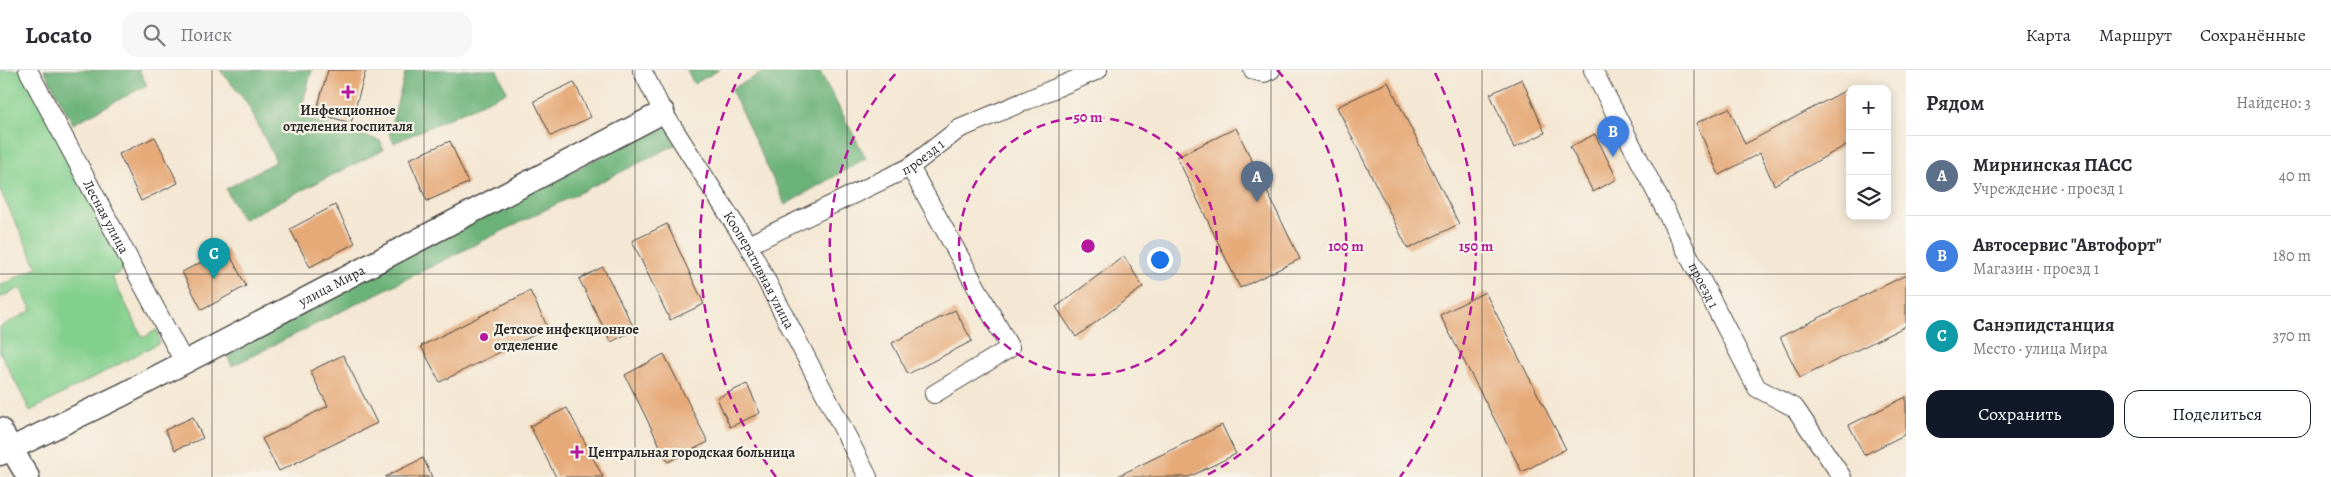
<!DOCTYPE html>
<html lang="ru">
<meta charset="utf-8">
<style>
body{margin:0;font-family:Alegreya,serif;background:#f7f7f7;color:#2b2b33}
.controls{position:absolute;right:15px;top:15px;display:grid;overflow:hidden;border-radius:10px;box-shadow:0 2px 12px #0003}
.controls button{width:45px;height:45px;display:grid;place-items:center;padding:0;border:0;border-bottom:1px solid #e1e1e2;background:#fff;color:#2b2b33;font:25px sans-serif}
.you{position:absolute;left:1159px;top:189px;width:18px;height:18px;margin:-12px;border:4px solid #fff;border-radius:50%;background:#1a73e8;box-shadow:0 0 0 8px #1a73e833}
.badge{display:grid;place-items:center;width:32px;height:32px;border-radius:50%;background:#111827;color:#fff;font-size:16px;font-weight:700}
.pin{position:absolute;translate:-50% -41px;filter:drop-shadow(0 1px 2px #0008)}
.pin::after{content:'';position:absolute;top:26px;width:18px;height:15px;background:inherit;clip-path:polygon(0 0,100% 0,50% 100%)}
.list{margin:0;padding:0;list-style:none}
h2{display:flex;justify-content:space-between;align-items:center;height:65px;margin:0;padding:0 20px;font-size:21px}
h2 small{font-size:16px;font-weight:400;color:#7c7c81}
.list li{display:grid;grid-template-columns:32px 1fr auto;gap:15px;align-items:center;box-sizing:border-box;height:80px;padding:0 20px;border-top:1px solid #e1e1e2}
.list b{display:block;font-size:19px;white-space:nowrap}
.list p{margin:0;font-size:16px;white-space:nowrap;color:#7c7c81}
.list em{font-size:16px;font-style:normal;color:#7c7c81}
.actions{display:flex;gap:10px;padding:15px 20px}
.actions a{flex:1;padding:11px 0;border:1px solid #111827;border-radius:15px;text-align:center;font-size:18px;color:#111827}
.actions .main{background:#111827;color:#fff}
.icon{flex:none;width:28px;height:28px;fill:none;stroke:currentColor;stroke-width:2;stroke-linecap:round;stroke-linejoin:round}
.map{position:relative;flex:none;width:1906px;height:407px;overflow:hidden}
header{display:flex;align-items:center;gap:30px;box-sizing:border-box;height:70px;padding:0 25px;background:#fff;border-bottom:1px solid #e1e1e2}
header strong{font-size:24px}
nav{display:flex;gap:28px;margin-inline-start:auto;font-size:18px}
.search{width:350px;height:45px;background:#f7f7f7;display:flex;align-items:center;gap:12px;box-sizing:border-box;padding:0 18px;border-radius:15px;color:#7c7c81;font-size:19px}
main{display:flex}
aside{flex:1;background:#fff}
.map>svg:first-child{display:block}
</style>
<header>
<strong>Locato</strong>
<div class="search"><svg class="icon" aria-label="search" viewBox="0 0 24 24"><circle cx="10" cy="10" r="6"/><path d="M15 15l6 6"/></svg>Поиск</div>
<nav><a>Карта</a><a>Маршрут</a><a>Сохранённые</a></nav>
</header>
<main>
<div class="map">
<svg width="1906" height="407" viewBox="0 0 1906 407">
<rect width="100%" height="100%" fill="#f7f3e8"/>
<filter id="ink" filterUnits="userSpaceOnUse"><feTurbulence type="fractalNoise" baseFrequency=".02" numOctaves="2"/><feDisplacementMap in="SourceGraphic" scale="10" xChannelSelector="R" yChannelSelector="G"/><feConvolveMatrix kernelMatrix="1 2 1 2 8 2 1 2 1" color-interpolation-filters="sRGB"/></filter>
<filter id="wash" filterUnits="userSpaceOnUse"><feTurbulence type="fractalNoise" baseFrequency=".0096" numOctaves="4" result="noise"/><feDisplacementMap in="SourceGraphic" scale="20" xChannelSelector="R" yChannelSelector="G"/><feGaussianBlur stdDeviation="1.12" result="paint"/><feColorMatrix in="noise" values="0 0 0 0 0 0 0 0 0 0 0 0 0 0 0 0 0 1.4 0 .05"/><feComposite in="paint" operator="in"/></filter>
<g filter="url(#wash)">
<rect width="100%" height="100%" fill="#f4e7d3"/>
<path fill="#83cf8d" stroke="#577d5c" d="M0,0H24L129,197L112,207L143,268L158,259L159,273L30,341L0,282V257L32,240L20,218L0,228V216L37,197L0,120Z"/>
<path fill="#6ab278" stroke="#4a6e52" d="M44,0H139L147,15L73,54Z
M220,0H312L299,46L381,71L383,80L242,150L226,119L276,91L247,33Z
M406,0H497L507,22L394,73L389,63Z
M687,0H719L694,14Z
M768,0H819L866,88L785,135L731,19Z
M673,50L683,71L232,296L223,278Z"/>
<g id="blocks">
<path fill="#e6aa79" d="M328,0H366L351,53L316,43Z
M1522,9L1545,63L1514,78L1490,24Z
M574,12L591,47L551,66L534,31Z
M1388,12L1459,154L1408,179L1337,37Z
M1850,18V73L1774,115L1760,83L1719,105L1696,53L1729,38L1745,74Z
M1236,58L1300,189L1240,218L1177,87Z
M1595,64L1617,109L1593,122L1570,77Z
M155,67L178,113L141,131L119,84Z
M450,71L468,113L427,131L409,89Z
M335,135L355,173L310,197L290,159Z
M667,154L704,234L670,250L632,171Z
M227,179L246,216L202,240L182,202Z
M1124,186L1143,217L1076,267L1056,237Z
M603,197L635,260L611,272L579,209Z
M1906,205V256L1800,308L1780,267Z
M530,221L548,258L440,312L421,276Z
M1485,222L1566,379L1522,402L1440,245Z
M955,240L972,271L908,304L892,273Z
M664,284L708,372L668,392L625,305Z
M343,285L377,353L279,401L262,369L328,336L310,301Z
M747,314L760,343L730,357L717,328Z
M1906,327V364L1864,385L1849,355Z
M567,338L603,407H556L530,356Z
M193,347L203,368L175,380L165,360Z
M1222,355L1236,384L1189,407H1116Z
M423,388L432,407H385Z"/>
</g>
</g>
<g filter="url(#ink)">
<use href="#blocks" fill-opacity="0" stroke="#494744" stroke-width="1"/>
<g fill="none" stroke-linecap="round" stroke-linejoin="round">
<defs>
<g id="minor">
<path id="s1" d="M28,0L184,292"/>
<path id="s2" d="M642,0L663,42L748,175L868,407"/>
<path d="M1253,0L1264,3L1271,0"/>
<path id="s3" d="M1593,0L1757,318L1795,338L1842,407"/>
<path d="M910,97L1010,278L934,324"/>
<path id="s4" d="M748,175L910,97L959,59L1098,0"/>
</g>
<g id="tertiary">
<path d="M0,359L28,407"/>
<path id="s5" d="M0,384L122,325L663,42"/>
</g>
</defs>
<use href="#minor" stroke="#494744" stroke-width="20"/>
<use href="#tertiary" stroke="#494744" stroke-width="25"/>
<use href="#minor" stroke="#fff" stroke-width="18"/>
<use href="#tertiary" stroke="#fff" stroke-width="22"/>
</g>
</g>
<path fill="none" stroke="#2b2b2b" stroke-width="1" stroke-opacity="0.55" d="M212,0V407M424,0V407M635,0V407M847,0V407M1059,0V407M1271,0V407M1482,0V407M1694,0V407M0,204H1906"/>
<g fill="none" stroke="#b5179e" stroke-width="2.5" stroke-dasharray="9 6">
<circle cx="1088" cy="176" r="129"/>
<path d="M973 407A258 258 0 0 1 899 0M1277 0A258 258 0 0 1 1203 407"/>
<path d="M776 407A388 388 0 0 1 741 3M1435 3A388 388 0 0 1 1400 407"/>
</g>
<g fill="#b5179e" stroke="#f7f3e8" stroke-width="2">
<path d="M345.5 14.5h5v5h5v5h-5v5h-5v-5h-5v-5h5z"/>
<circle cx="484" cy="267" r="5"/>
<path d="M574.5 374.5h5v5h5v5h-5v5h-5v-5h-5v-5h5z"/>
</g>
<g text-anchor="middle" stroke-width="4.5" stroke-linejoin="round" paint-order="stroke">
<g font-size="14" font-weight="bold" fill="#2b2b2b" stroke="#f7f3e8" text-anchor="start">
<text x="348" y="45" text-anchor="middle">Инфекционное<tspan x="348" dy="16">отделения госпиталя</tspan></text>
<text x="494" y="264">Детское инфекционное<tspan x="494" dy="16">отделение</tspan></text>
<text x="588" y="387">Центральная городская больница</text>
</g>
<g font-size="14" fill="#2b2b2b" stroke="#f7f3e8">
<text dy="5" stroke="none"><textPath href="#s4" startOffset="196">проезд 1</textPath></text>
<text dy="5" stroke="none"><textPath href="#s1" startOffset="166">Лесная улица</textPath></text>
<text dy="5" stroke="none"><textPath href="#s2" startOffset="232">Кооперативная улица</textPath></text>
<text dy="5" stroke="none"><textPath href="#s5" startOffset="372">улица Мира</textPath></text>
<text dy="5" stroke="none"><textPath href="#s3" startOffset="242">проезд 1</textPath></text>
</g>
</g>
<circle cx="1088" cy="176" r="8" fill="#b5179e" stroke="#f7f3e8" stroke-width="2.5"/>
<g font-size="15" text-anchor="middle" font-weight="bold" fill="#b5179e" stroke="#f7f3e8" stroke-width="4.5" stroke-linejoin="round" paint-order="stroke">
<text x="1088" y="52">50 m</text>
<text x="1346" y="181">100 m</text>
<text x="1476" y="181">150 m</text>
</g>
</svg>
<div class="controls">
<button>+</button>
<button>−</button>
<button><svg class="icon" aria-label="layers" viewBox="0 0 24 24"><path d="M12 4l9 5-9 5-9-5zM3 14l9 5 9-5"/></svg></button>
</div>
<div class="you"></div>
<div class="pin badge" style="left:1257px;top:132px;background:#5c6f8a">A</div>
<div class="pin badge" style="left:1613px;top:87px;background:#3f7fe0">B</div>
<div class="pin badge" style="left:214px;top:209px;background:#0f9aa8">C</div>
</div>
<aside>
<h2>Рядом<small>Найдено: 3</small></h2>
<ul class="list">
<li><span class="badge" style="background:#5c6f8a">A</span><div><b>Мирнинская ПАСС</b><p>Учреждение · проезд 1</p></div><em>40 m</em></li>
<li><span class="badge" style="background:#3f7fe0">B</span><div><b>Автосервис &quot;Автофорт&quot;</b><p>Магазин · проезд 1</p></div><em>180 m</em></li>
<li><span class="badge" style="background:#0f9aa8">C</span><div><b>Санэпидстанция</b><p>Место · улица Мира</p></div><em>370 m</em></li>
</ul>
<div class="actions"><a class="main">Сохранить</a><a>Поделиться</a></div>
</aside>
</main>
